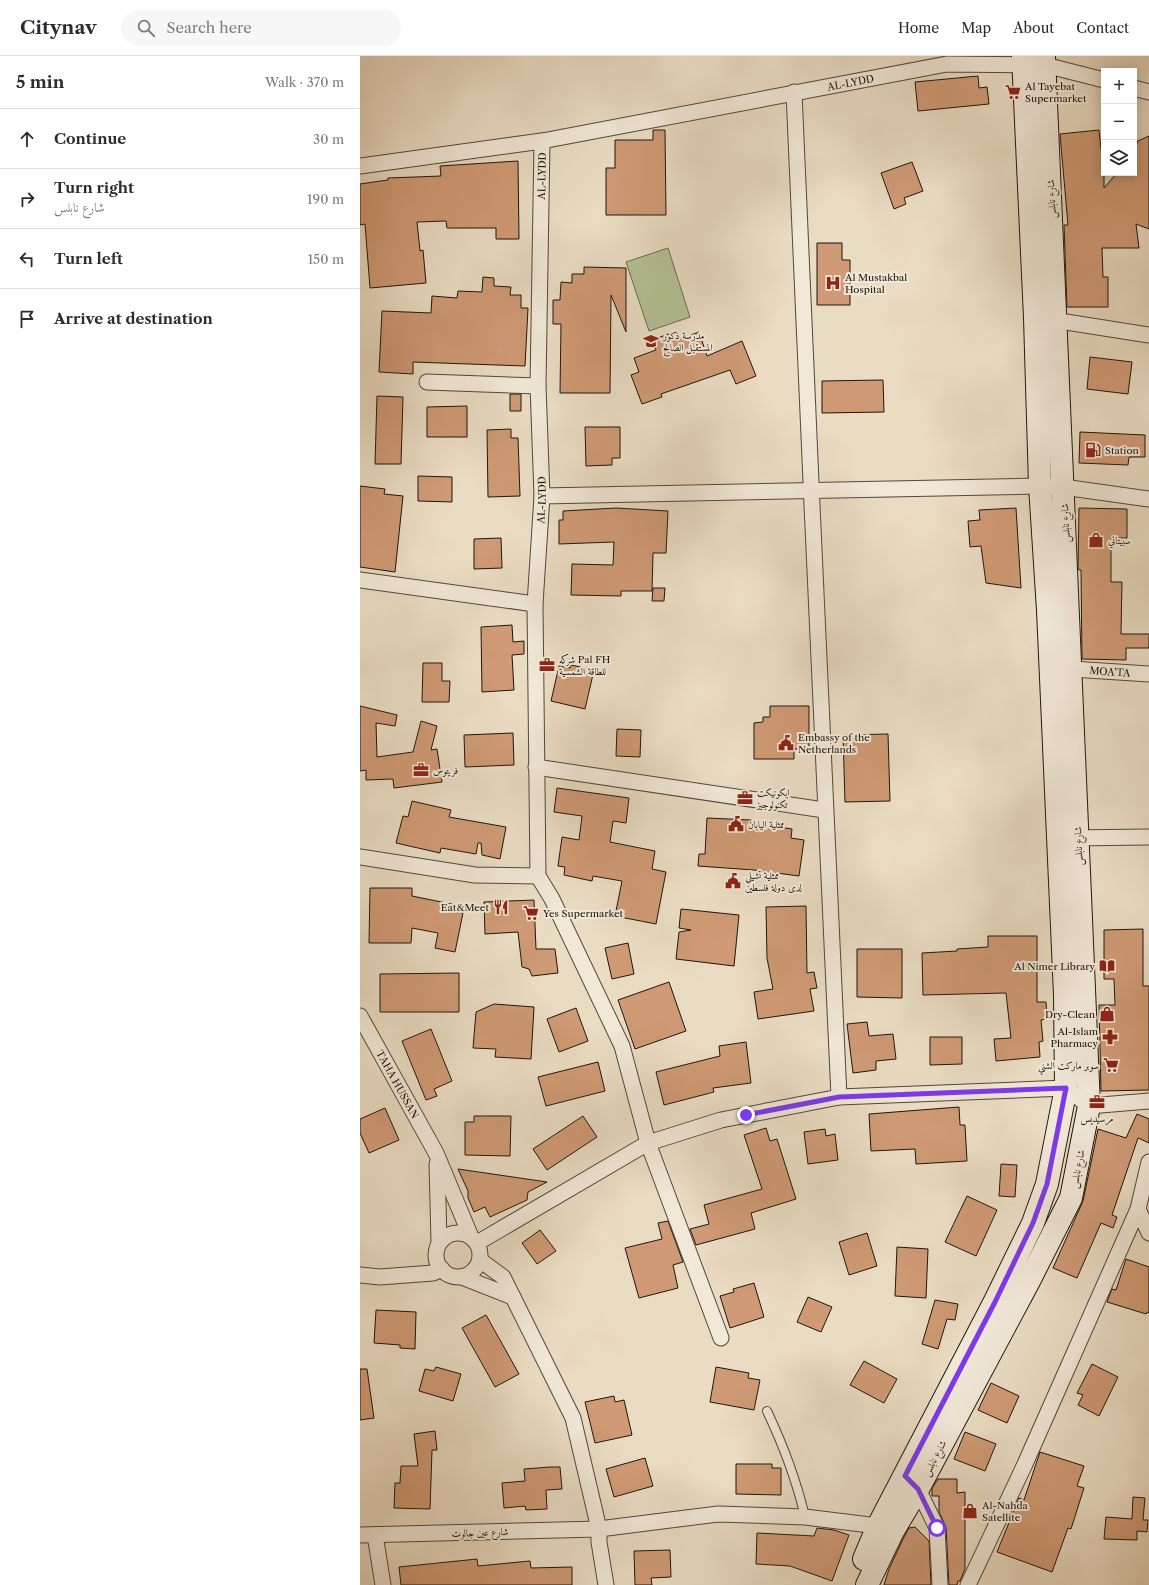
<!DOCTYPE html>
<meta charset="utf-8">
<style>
body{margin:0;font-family:"Libre Caslon Text",Amiri,serif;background:#f7f7f7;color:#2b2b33}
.controls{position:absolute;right:12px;top:12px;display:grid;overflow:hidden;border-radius:0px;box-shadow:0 2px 10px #0003}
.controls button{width:36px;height:36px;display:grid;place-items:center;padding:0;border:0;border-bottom:1px solid #e1e1e2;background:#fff;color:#2b2b33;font:20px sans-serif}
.stop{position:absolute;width:12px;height:12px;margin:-9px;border:3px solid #7c3aed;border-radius:50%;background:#fff}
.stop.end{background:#7c3aed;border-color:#fff;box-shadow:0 1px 4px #0008}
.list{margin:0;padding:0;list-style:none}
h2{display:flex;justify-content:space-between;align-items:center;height:52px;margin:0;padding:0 16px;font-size:17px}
h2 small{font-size:13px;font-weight:400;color:#7c7c81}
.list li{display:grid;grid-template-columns:26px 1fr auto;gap:12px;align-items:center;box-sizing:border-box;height:60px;padding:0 16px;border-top:1px solid #e1e1e2}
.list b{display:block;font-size:15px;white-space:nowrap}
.list p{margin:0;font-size:13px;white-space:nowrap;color:#7c7c81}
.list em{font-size:13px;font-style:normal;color:#7c7c81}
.icon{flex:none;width:22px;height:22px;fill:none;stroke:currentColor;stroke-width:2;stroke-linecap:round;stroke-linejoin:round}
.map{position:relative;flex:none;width:789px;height:1529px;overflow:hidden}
header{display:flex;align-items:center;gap:24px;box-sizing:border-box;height:56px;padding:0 20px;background:#fff;border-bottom:1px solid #e1e1e2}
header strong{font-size:19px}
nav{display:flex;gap:22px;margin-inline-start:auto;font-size:14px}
.search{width:280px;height:36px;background:#f7f7f7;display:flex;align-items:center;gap:10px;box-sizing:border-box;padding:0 14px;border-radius:22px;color:#7c7c81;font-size:15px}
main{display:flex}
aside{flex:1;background:#fff}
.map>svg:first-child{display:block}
</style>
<header>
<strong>Citynav</strong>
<div class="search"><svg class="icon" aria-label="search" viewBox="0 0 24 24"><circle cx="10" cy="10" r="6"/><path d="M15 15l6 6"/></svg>Search here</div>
<nav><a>Home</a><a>Map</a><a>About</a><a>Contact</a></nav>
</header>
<main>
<aside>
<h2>5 min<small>Walk · 370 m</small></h2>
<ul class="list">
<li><svg class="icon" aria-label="ahead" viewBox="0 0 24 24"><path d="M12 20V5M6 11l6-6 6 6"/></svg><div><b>Continue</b></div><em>30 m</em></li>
<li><svg class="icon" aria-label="right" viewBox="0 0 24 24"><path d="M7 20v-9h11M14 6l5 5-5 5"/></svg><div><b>Turn right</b><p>شارع نابلس</p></div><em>190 m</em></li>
<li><svg class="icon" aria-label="left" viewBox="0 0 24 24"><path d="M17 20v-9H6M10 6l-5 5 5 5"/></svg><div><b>Turn left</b></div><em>150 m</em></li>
<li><svg class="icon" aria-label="arrive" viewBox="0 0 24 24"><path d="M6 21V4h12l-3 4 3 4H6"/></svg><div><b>Arrive at destination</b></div></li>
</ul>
</aside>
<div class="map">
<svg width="789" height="1529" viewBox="0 0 789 1529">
<rect width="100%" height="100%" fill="#eadcc3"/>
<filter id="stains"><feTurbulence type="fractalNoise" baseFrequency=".005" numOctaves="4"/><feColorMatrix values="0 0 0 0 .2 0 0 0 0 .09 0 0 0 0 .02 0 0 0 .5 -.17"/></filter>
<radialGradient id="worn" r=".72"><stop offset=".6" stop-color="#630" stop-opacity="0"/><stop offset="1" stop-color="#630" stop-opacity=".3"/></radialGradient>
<path fill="#b4c195" stroke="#696c50" d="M308,192L330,261L289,275L266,206Z"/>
<path fill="#cf9a75" stroke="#1e170c" d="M618,20L619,32L627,31L629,48L558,55L555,26Z
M293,74H305L306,159H246V112H255V84H293Z
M739,74L742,101L744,100V132L757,117H774V95L778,85L789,80V173L776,168L779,192H742L743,221H748V251H707L704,169H708L700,78Z
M158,105L159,183H136V172H87L86,165L57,166L60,195L63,194L66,227L10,232L5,168L0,169V128L28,124V122L81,120L80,110Z
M552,106L563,135L544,142L546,148L534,153L521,117Z
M457,187H482V204H490V249H457Z
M224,211L266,212V276L251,239L250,337H200L201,268H193V244H200L201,226L212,227V218H224Z
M123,221L134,222V230L151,231L150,239H161V252H168L165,310L53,306V318L19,316L22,255L71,257L72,240L97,242L98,235L122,236Z
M317,275L320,283L339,276L347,300L382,285L396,320L376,328L370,314L301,338L302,341L282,348L271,319L279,316L274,302L296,294L292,284Z
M730,301L772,306L768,338L727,333Z
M523,324L524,356L462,357V325Z
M150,338H161V355H150Z
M17,340L43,341L41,408H15Z
M107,350V381H67V351Z
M225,371H260V402H252V409L226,410Z
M151,373V382H158L160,440L128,441L127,374Z
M720,376L785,379V401H769L768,409L719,407Z
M58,420L92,421V446L58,445Z
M0,430L25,433L24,438L43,440L35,516L0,511Z
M256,452L308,455L306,497H293L292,535H261V540L211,539L212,508L253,509L254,486L199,488V464H203V455Z
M656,452L661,532L626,527L621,490L610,491L608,465L620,464L619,454Z
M719,452L767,453V482H751V526H762L761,578H789V592H766V604L722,603L721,514H719L718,512Z
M141,482L142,512L114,513V483Z
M293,532H305L304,545H292Z
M152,569L153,586L164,585V598L152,599L154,634L122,636L121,571Z
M63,607H82V625H90L89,646H62Z
M211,609L234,614L225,653L191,645L199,610L210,612Z
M0,650L37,659L35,670L16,667L17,701L53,696L61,665L77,670L71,694L77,693L82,726L34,732L33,723L6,724V714L0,715Z
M410,650H449V693H434V703H394V667L403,666V661H410Z
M257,673L281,674L280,701L256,700Z
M153,677L154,709L105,711L104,679Z
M528,678L530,745L485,746L483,679Z
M197,732L269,742L266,767L253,765L250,786L295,795L292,813L306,816L296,868L255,860L262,825L233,820L232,825L204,819L205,811L198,810L202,781L219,784L222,760L194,756Z
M52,745L91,754L89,761L146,771L140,803L122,799L121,787H118L116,798L81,792L80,797L36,787L43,760L48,761Z
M347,762L391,764V767L432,773L431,782L444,784L439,820L394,814L338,810L339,798H345Z
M10,832H52V840L96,849L95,855L103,857L95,896L75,892L78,877L52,872L51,887H9Z
M174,844L176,893H195L198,917L172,920L169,913L162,911L158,876L125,878L124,846Z
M446,850L447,917L454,916L457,932L450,933L454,955L398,963L394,936L413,933L407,902L406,851Z
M321,853L379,859L374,910L316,903L319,876L331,874L319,872Z
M783,873V930H789V1034L741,1035L739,949H755L754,923H744V874Z
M628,880H677V946H686L687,963L681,964L683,985L679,986L680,1001L636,1005L634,983L651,982L646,937L563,939L562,897L597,895V893L628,891Z
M268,887L274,918L252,923L245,892Z
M497,893H542V942L497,941Z
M99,917V956H20V918Z
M309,926L326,975L275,993L258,944Z
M134,948L174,951L171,1003L135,1001L136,993L113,992L116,956Z
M216,952L228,985L199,996L187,963Z
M507,966L509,980L533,978L536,1003L516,1005V1014L493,1017L487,968Z
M71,973L92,1025L74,1033L77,1040L66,1044L42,985Z
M570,981H602V1008L570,1009Z
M386,986L391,1027L353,1032L354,1036L304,1049L296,1016L360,1000L359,990Z
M238,1006L245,1035L186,1050L178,1021Z
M599,1051L600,1069H605L607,1105L556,1108L555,1093L511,1095L509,1058Z
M25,1052L39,1084L9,1097L0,1077V1063Z
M777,1058L789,1063V1087L778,1082L752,1159L757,1161L753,1172L741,1167L717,1222L693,1212L723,1145L738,1073L766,1082Z
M114,1060H151L150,1100L105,1099V1066H114Z
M223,1060L237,1081L187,1114L173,1093Z
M406,1072L410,1085L417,1083L436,1143L391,1157L395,1173L336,1189L330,1173L349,1168L344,1149L402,1133L384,1079Z
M465,1073L466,1080L475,1078L478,1104L448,1108L444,1076Z
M641,1108L657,1109L655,1141L639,1140Z
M98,1113L187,1126L168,1136L167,1144L130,1161L125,1151L114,1156L108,1142V1135Z
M607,1140L637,1154L616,1200L585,1186Z
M308,1165L323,1206L313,1209L318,1232L279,1242L265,1192L302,1183L298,1167Z
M180,1174L196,1195L177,1208L162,1187Z
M507,1177L517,1210L489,1219L479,1186Z
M537,1191L568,1193L566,1242L535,1240Z
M766,1203L789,1211V1257L787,1256L786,1258L747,1246L752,1233L756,1234Z
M394,1227L404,1261L370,1272L360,1240L374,1236L373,1233Z
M448,1241L472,1251L461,1276L437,1266Z
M575,1244L598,1248L595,1264L587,1263L578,1293L562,1288Z
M16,1254L56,1256L55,1293L40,1292V1289L14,1287Z
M126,1259L159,1318L135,1331L102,1272Z
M504,1305L537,1323L524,1347L490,1329Z
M732,1308L758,1321L739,1360L718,1349L723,1339L717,1337Z
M76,1311L101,1318L93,1345L59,1335L65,1313L74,1315Z
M356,1311L389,1317L388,1322L400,1324L394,1354L350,1346Z
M0,1313H7L14,1362L0,1364Z
M631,1327L659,1340L647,1367L618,1354Z
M254,1340L255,1346L264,1344L272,1379L235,1387L225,1346Z
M75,1375L77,1394H72L70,1453L34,1452L35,1427H40L41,1410H58L54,1378Z
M605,1376L636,1388L625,1415L594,1403Z
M680,1396L724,1410L717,1430L724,1432L711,1473L708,1472L692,1516L637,1496L659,1442L664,1444Z
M285,1402L293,1430L254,1441L246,1413Z
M376,1408H412V1412H421V1439L376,1438Z
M190,1411H200L202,1433L186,1434L187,1453L166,1454L165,1450L144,1452L142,1427L165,1425L164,1413Z
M578,1423H597V1437L605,1436V1513L600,1525H598L597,1529H589L586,1471L579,1456V1440H572V1432Z
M773,1441L785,1442L783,1464H788L787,1476L777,1475V1484L744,1483L746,1461L772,1463Z
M555,1471L569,1485L571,1529H524L529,1513L544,1481L549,1472Z
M457,1472L474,1474L489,1479L472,1525L430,1510L396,1508L397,1477L454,1480Z
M310,1494L311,1521L291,1522L292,1529H275L274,1495Z
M117,1503L118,1510L170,1505L171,1512L212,1511V1529H41L39,1511Z"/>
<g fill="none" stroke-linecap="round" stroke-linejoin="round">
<defs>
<path id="lane" d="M407,1355C424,1391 436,1422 445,1461"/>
<g id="street">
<path d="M774,32L789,36"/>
<path d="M434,36C450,371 461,706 479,1041"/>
<path d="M0,110L182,85"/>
<path d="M687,263L789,279"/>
<path d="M67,326L178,330"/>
<path d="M182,440L680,430L703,431L789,443"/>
<path id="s1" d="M0,524L175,548L182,440L178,330L182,85L587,8L685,9L744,24"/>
<path d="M175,548L178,820L192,843L262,990L288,1087L361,1282"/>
<path id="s2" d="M712,613L789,618"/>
<path d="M176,711L464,754"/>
<path d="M709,782L789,781"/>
<path d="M0,801L115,819L178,820"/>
<path id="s3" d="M0,960L76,1097L111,1181"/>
<path d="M77,1108L79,1186"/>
<path d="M778,1153L789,1177"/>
<circle cx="98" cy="1199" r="22"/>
<path d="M117,1187L288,1087L361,1064L479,1041L706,1032L729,1050L789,1045"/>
<path d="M120,1204L143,1221L213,1362L239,1473L358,1458L445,1461L518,1470L526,1473"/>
<path d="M0,1219L20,1221L73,1217L82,1213"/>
<path d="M102,1221L153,1241"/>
<path d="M553,1428L558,1433L577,1472L580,1529"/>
<path d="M0,1479L239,1473V1486L246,1529"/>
<path d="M15,1479L23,1529"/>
<path d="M608,1529L665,1408L778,1153L789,1106"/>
</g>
<path id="secondary" d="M504,1503L518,1470L635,1245L673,1167L687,1128L706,1032L705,939L688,554L680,430L675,262L663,0
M507,1529L533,1475L558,1433L669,1225L711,1142L729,1050L684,0"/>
</defs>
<use href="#lane" stroke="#51483a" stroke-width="10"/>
<use href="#street" stroke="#51483a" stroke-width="17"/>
<use href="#secondary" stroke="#1e170c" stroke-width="24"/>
<use href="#lane" stroke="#f1e8d8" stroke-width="8"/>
<use href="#street" stroke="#f1e8d8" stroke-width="15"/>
<use href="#secondary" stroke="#f1e8d8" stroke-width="22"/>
</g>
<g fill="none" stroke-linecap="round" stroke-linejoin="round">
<path stroke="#7c3aed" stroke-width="5" d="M386,1059L479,1041L706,1032L687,1128L673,1167L635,1246L545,1420L558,1433L577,1472"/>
</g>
<defs>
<symbol id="supermarket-bare" viewBox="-9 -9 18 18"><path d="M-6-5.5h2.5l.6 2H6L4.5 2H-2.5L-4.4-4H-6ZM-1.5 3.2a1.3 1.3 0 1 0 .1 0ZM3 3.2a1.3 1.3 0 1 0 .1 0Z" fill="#8f2418" stroke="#f1e8d8" stroke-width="2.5" paint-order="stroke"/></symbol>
<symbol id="hospital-bare" viewBox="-9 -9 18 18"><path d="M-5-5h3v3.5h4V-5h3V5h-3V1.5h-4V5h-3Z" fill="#8f2418" stroke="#f1e8d8" stroke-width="2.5" paint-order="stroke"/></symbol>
<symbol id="school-bare" viewBox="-9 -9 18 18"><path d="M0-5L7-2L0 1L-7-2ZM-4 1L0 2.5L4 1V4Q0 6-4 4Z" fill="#8f2418" stroke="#f1e8d8" stroke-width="2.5" paint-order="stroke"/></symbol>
<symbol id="fuel-bare" viewBox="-9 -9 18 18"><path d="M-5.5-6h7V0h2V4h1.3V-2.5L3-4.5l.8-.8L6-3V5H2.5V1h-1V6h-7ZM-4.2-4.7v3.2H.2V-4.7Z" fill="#8f2418" stroke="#f1e8d8" stroke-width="2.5" paint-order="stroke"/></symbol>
<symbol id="shop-bare" viewBox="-9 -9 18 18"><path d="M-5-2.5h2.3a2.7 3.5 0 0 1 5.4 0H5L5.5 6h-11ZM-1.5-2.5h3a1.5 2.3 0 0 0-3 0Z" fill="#8f2418" stroke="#f1e8d8" stroke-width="2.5" paint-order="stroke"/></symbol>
<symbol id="office-bare" viewBox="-9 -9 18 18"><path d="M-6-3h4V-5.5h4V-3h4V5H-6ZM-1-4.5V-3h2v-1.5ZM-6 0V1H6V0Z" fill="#8f2418" stroke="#f1e8d8" stroke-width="2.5" paint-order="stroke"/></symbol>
<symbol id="civic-bare" viewBox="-9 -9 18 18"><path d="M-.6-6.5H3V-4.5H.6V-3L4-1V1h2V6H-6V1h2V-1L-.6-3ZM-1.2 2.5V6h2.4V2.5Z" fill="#8f2418" stroke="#f1e8d8" stroke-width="2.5" paint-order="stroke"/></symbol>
<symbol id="restaurant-bare" viewBox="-9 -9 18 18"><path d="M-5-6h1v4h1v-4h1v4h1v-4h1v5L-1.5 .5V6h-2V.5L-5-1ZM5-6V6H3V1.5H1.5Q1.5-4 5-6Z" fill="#8f2418" stroke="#f1e8d8" stroke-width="2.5" paint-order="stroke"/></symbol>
<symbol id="library-bare" viewBox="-9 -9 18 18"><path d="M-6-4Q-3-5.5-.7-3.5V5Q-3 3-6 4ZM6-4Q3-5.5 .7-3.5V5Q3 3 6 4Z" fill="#8f2418" stroke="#f1e8d8" stroke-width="2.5" paint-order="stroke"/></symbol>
<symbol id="pharmacy-bare" viewBox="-9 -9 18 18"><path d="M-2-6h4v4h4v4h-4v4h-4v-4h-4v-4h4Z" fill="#8f2418" stroke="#f1e8d8" stroke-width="2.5" paint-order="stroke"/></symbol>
</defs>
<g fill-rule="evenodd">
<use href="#supermarket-bare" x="642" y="25" width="22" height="22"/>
<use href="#hospital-bare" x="462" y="216" width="22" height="22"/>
<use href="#school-bare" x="280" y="274" width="22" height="22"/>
<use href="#fuel-bare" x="722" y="383" width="22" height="22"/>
<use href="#shop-bare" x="725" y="473" width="22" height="22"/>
<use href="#office-bare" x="176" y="598" width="22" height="22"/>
<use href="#civic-bare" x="415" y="676" width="22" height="22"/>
<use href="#office-bare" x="50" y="703" width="22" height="22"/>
<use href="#office-bare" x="374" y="731" width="22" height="22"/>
<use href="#civic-bare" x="365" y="757" width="22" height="22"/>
<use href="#civic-bare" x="362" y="814" width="22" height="22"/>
<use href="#restaurant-bare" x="130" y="840" width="22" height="22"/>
<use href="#supermarket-bare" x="160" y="846" width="22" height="22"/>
<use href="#library-bare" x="736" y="899" width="22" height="22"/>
<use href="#shop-bare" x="736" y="947" width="22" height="22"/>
<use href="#pharmacy-bare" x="739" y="970" width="22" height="22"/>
<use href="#supermarket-bare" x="740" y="998" width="22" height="22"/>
<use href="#office-bare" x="726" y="1035" width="22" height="22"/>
<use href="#shop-bare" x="599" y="1444" width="22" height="22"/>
</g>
<g text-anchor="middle" stroke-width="4" stroke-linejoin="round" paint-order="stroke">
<g font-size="10" fill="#1e170c" stroke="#f1e8d8">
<text dy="4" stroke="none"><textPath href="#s1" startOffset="954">AL-LYDD</textPath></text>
<text dy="4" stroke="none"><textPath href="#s1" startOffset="605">AL-LYDD</textPath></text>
<text transform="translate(691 143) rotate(-93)" y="4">شارع نابلس</text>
<text dy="4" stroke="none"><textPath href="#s1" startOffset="281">AL-LYDD</textPath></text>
<text transform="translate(705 467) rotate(-93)" y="4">شارع نابلس</text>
<text dy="4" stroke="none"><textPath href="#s2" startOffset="38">MOA'TA</textPath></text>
<text transform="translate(718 790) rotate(-92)" y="4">شارع نابلس</text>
<text dy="4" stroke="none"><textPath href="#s3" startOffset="78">TAHA HUSSAN</textPath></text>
<text transform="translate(717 1113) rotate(-79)" y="4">شارع نابلس</text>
<text transform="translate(574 1402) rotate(-62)" y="4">شارع نابلس</text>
<text transform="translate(120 1476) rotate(-2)" y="4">شارع عين جالوت</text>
</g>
<g font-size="10" fill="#1e170c" stroke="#f1e8d8" text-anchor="start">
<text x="665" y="34">Al Tayebat<tspan x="665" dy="12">Supermarket</tspan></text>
<text x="485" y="225">Al Mustakbal<tspan x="485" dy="12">Hospital</tspan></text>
<text x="303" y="283">مدرسة ذكور<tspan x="303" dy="12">المستقبل الصالح</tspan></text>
<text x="745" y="398">Station</text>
<text x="748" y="488">سبيتاني</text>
<text x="199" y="607">شركه Pal FH<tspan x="199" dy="12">للطاقة الشمسية</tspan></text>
<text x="438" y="685">Embassy of the<tspan x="438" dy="12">Netherlands</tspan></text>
<text x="73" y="718">فريتوس</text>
<text x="397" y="740">ايكونيكت<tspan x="397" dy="12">تكنولوجيز</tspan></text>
<text x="388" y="772">ممثلية اليابان</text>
<text x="385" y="823">ممثلية تشيلي<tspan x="385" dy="12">لدى دولة فلسطين</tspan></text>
<text x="129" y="855" text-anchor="end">Eat&amp;Meet</text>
<text x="183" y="861">Yes Supermarket</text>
<text x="735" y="914" text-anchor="end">Al Nimer Library</text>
<text x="735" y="962" text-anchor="end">Dry-Clean</text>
<text x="738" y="979" text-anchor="end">Al-Islam<tspan x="738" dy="12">Pharmacy</tspan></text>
<text x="739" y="1013" text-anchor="end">سوبر ماركت الشني</text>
<text x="737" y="1066" text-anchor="middle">مرسيديس</text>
<text x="622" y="1453">Al-Nahda<tspan x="622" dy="12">Satellite</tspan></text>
</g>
</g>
<rect width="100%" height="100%" filter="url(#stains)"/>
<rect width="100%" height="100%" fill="url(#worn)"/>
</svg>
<div class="controls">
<button>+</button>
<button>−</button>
<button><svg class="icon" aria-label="layers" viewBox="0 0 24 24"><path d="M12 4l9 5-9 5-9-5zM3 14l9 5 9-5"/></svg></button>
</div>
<div class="stop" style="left:577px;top:1472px"></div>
<div class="stop end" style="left:386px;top:1059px"></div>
</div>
</main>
